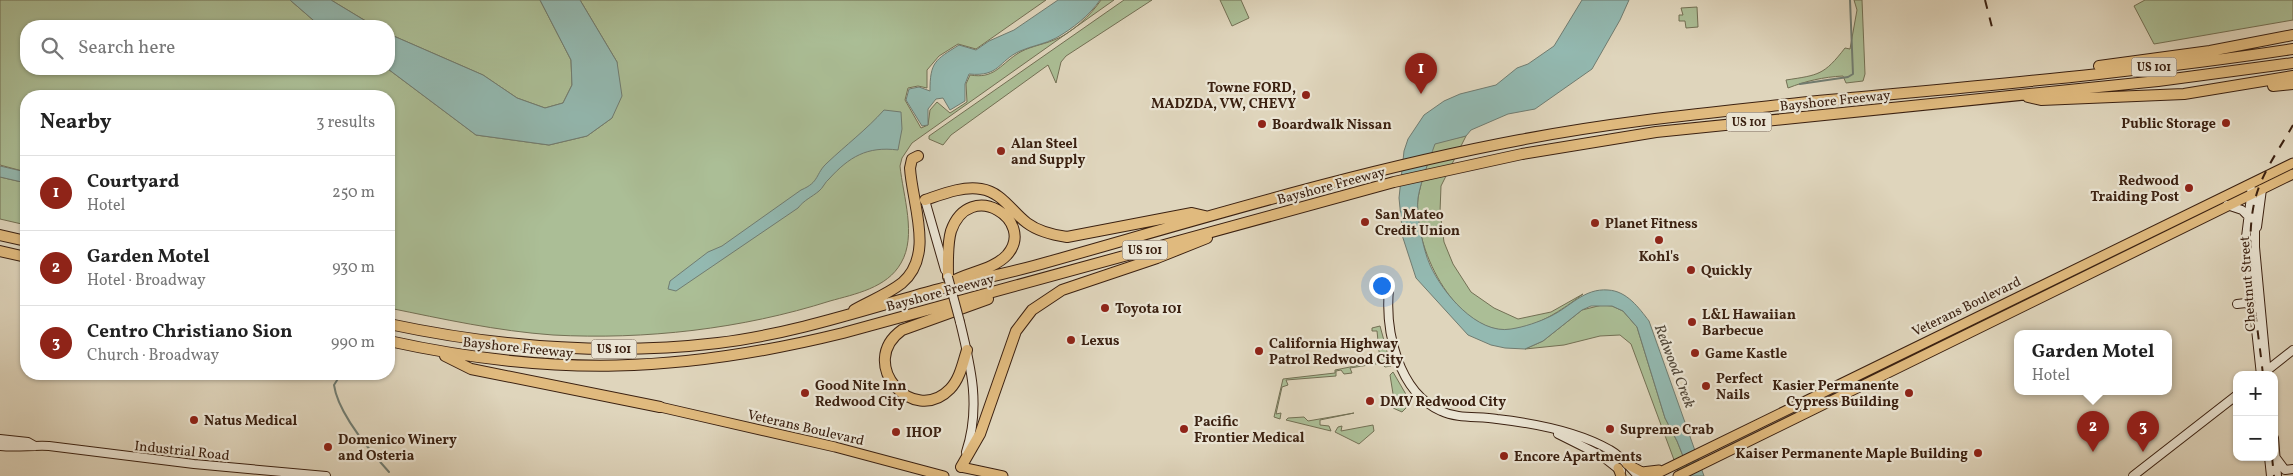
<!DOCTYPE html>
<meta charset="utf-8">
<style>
body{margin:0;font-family:Vollkorn,serif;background:#f2f2f2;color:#222}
.controls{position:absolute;right:15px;bottom:15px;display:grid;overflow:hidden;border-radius:10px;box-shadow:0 1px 4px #0004}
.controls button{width:45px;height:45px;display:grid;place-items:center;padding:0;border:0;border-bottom:1px solid #e0e0e0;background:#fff;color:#222;font:25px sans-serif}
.you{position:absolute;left:1381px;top:285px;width:18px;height:18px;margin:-12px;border:4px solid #fff;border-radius:50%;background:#1a73e8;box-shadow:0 0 0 8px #1a73e833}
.badge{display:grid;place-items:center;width:32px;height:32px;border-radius:50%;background:#8f2418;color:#fff;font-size:16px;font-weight:700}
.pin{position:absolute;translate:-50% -41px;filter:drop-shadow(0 1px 2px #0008)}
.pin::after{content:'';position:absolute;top:26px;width:18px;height:15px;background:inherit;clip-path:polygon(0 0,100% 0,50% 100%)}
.popup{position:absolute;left:2014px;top:330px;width:158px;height:65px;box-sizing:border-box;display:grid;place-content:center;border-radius:10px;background:#fff;filter:drop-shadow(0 1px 4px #0005);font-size:16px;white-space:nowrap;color:#767676}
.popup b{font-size:19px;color:#222}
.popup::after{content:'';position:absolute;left:50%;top:100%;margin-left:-10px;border:10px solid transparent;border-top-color:#fff}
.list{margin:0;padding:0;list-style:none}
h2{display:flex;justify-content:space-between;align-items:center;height:65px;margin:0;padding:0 20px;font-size:21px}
h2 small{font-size:16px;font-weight:400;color:#767676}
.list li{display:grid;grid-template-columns:32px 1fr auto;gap:15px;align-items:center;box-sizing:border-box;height:75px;padding:0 20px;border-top:1px solid #e0e0e0}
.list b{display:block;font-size:19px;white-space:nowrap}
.list p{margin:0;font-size:16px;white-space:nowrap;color:#767676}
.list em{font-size:16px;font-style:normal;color:#767676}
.icon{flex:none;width:28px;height:28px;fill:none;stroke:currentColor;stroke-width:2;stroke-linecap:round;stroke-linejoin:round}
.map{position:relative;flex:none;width:2293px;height:476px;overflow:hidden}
.search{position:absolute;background:#fff;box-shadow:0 1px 4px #0004;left:20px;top:20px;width:375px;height:55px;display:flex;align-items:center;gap:12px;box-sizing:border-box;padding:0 18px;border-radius:20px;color:#767676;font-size:19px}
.panel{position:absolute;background:#fff;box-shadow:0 1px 4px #0004;left:20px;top:90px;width:375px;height:290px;border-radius:20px}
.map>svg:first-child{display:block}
</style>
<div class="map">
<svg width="2293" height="476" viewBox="0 0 2293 476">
<rect width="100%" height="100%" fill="#dfd5bc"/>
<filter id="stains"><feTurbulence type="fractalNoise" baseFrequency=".004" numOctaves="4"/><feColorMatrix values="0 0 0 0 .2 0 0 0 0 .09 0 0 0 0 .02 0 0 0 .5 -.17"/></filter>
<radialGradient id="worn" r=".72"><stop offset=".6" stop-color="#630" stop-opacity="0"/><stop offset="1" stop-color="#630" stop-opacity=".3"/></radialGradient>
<path fill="#abbe96" stroke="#737054" d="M0,0H290L320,26H26V69H388L476,135L549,145L587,136L612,118L617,62L580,0H1046L976,49L958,44L939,56L927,70V88L918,86L908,88L905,100L921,128L928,125L930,110L937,102L950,113L967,102L966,84L970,75C994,79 999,66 1017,54C1027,47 1042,45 1054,40C1071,34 1091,15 1101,0H1114L912,143L902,158L900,166C903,196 917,236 901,263C887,288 855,294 830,301C742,329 645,340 553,335C497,331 443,319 389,308V96H26V172L0,165Z
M331,0H540L571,60L572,85L563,103L545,108L517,98L483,75L389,34V26H374Z
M1124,0H1152L1066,56L1061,62L1056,83L1048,65L951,135L943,145L929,139V136Z
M1220,0H1241L1249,18L1232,26Z
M1854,0H1862L1865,74L1863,81L1846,83L1843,76C1823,77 1806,81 1788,88L1786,80C1819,75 1824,75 1845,48L1850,49L1857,10Z
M2145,0H2293V20L2154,44L2134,6Z
M1697,7L1698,27L1686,28L1685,21H1679V15H1683L1681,8Z
M1466,136L1441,186L1440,212L1444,242L1453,264L1471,292L1494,308L1518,319L1551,312L1583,294C1562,310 1536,328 1508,330C1454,332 1412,245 1418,198C1421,180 1429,161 1434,143Z
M0,177L26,183V225L0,219Z
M1602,305L1612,306L1623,311L1637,327L1665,418L1677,441L1691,476H1680L1631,344L1620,335L1600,336L1564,345L1525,349L1543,341L1582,310Z
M1380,326L1391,366L1385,367L1381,363L1350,368L1352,373L1344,374L1341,370L1336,371V376L1286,380L1288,385L1282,387L1276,414L1281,413L1280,419L1274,417L1283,379L1335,373V370L1380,361L1377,331H1372V328Z
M1393,372L1411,403L1402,412L1393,408L1394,400L1390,375Z
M1354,413L1320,420V425L1329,426L1331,431L1286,420L1288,418L1304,417L1308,421Z
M1373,425L1374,431L1359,444L1335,432L1338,427L1342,426L1341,431Z"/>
<path fill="#93b9b1" stroke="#707c71" d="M290,0H331L374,26H320Z
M540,0H580L617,62L622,96L612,118L587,136L549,145L476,135L388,69L389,34L483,75L517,98L545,108L563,103L572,85L571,60Z
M1058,0H1100C1090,15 1072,29 1056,38C1045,44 1031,46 1020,51C998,61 1000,77 969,74L965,84V101L950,110L943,98L936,99L928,109V125L922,126L906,100L909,89L919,87L930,91C930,62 935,60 959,45L976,50L989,41L1014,30Z
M1582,0H1629L1620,20L1592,69L1535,109L1508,114L1471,130L1466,136L1435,144C1429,161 1421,180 1418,198C1416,214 1423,250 1430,265C1442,292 1477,335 1511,329C1524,327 1539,322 1551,316C1570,307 1584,288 1608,290C1627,291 1639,308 1649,321L1704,476H1691L1677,441L1665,418L1637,327L1623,311L1612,306H1591L1582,310L1543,341L1525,349L1505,348L1491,345L1468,335L1416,278L1403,238L1399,198L1404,151L1408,139L1424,115L1444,101L1460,94L1496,85L1517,68L1528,64L1554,46Z
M884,110L901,112L902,129L898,150C867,146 849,157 829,179C825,182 823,188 819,191C812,197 804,200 798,208L676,291L668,289L670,281L708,252L722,246L801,190C820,182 815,174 827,163C846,145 866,130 884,110Z
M0,166L26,172V183L0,177Z"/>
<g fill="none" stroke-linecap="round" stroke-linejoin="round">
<path stroke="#707c71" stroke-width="2" d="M1800,84L1848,77L1853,74L1850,0
M341,374L334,385C338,414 370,451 389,472"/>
<defs>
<path id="secondary" d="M2251,189L2255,210V247L2267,375
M2251,197L2246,237L2261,375
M925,200L945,270
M2227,205L2242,210L2248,216
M2257,227L2262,189
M1389,289C1385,331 1398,392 1441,411C1458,419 1478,416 1497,419C1532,423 1579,432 1610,450C1621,456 1630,467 1638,476
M2237,304L2246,303L2253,308
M960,322C971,367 981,407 966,452
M2265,372L2293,350
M1558,434L1602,456L1621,471
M2274,438L2277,476
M0,439L28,442L35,446
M0,446C17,448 32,445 49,446L194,464L326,476
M2269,457L2271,476
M2276,458L2285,470L2293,469
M2133,476L2237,395"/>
<path id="primary" d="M660,407L835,447L944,476
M1627,464L1642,472L1659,470
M961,467L1003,476
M1618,468L1621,476
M1652,476L2293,163
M1678,476L2293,174"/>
<path id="highway" d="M2099,66L2210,51L2293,35
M2273,86L2293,84
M2028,97L2041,100L2184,94L2293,76
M925,200C943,194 962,186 981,189C1002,192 1012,212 1027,223C1039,232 1053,235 1067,237L1192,213L1205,216
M0,235L26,241
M0,251L26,257
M948,277C948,263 947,245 951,231C970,177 1037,221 1007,255C993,270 968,272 951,282
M854,310C870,301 888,294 902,283C935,255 912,204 910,168L912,159L918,156
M389,324C497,347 607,356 718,343C792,334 863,310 935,290C972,280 1011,273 1048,262C1204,218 1360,170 1520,140C1612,122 1706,113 1799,103C1964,87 2130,74 2293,49
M389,341C552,377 681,373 843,333L1394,182L1522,154L1656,132L2158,81L2293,63
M967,350C963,362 960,379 950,389C913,427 856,363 902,330L988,299
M445,356L471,369L660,407
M961,467L980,434L1016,331L1032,310L1062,290L1157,258L1207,238"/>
</defs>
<use href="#secondary" stroke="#3b2111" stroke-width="10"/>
<use href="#primary" stroke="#3b2111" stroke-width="11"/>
<use href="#highway" stroke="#3b2111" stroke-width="12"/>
<use href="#secondary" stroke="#eae4d3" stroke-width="8"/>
<use href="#primary" stroke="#e0ba7e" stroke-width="9"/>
<use href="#highway" stroke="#e0ba7e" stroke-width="10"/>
<path stroke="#3b2111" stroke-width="2" stroke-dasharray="9 9" stroke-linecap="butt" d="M1985,0L1992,27
M2263,375C2258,325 2242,243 2256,196C2263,171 2280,148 2293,125
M2272,457L2274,476"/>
<defs>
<path id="secondary-bridge" d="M948,277L960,322"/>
</defs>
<use href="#secondary-bridge" stroke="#3b2111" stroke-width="10" stroke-linecap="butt"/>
<use href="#secondary-bridge" stroke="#eae4d3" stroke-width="8"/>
</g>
<g fill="#8f2418" stroke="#eae4d3" stroke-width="2">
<circle cx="1306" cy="95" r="5"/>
<circle cx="2226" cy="123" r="5"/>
<circle cx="1262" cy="124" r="5"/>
<circle cx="1001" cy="151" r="5"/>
<circle cx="2189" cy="188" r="5"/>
<circle cx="1365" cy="222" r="5"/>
<circle cx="1595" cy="223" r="5"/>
<circle cx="1659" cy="240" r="5"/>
<circle cx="1691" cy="270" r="5"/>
<circle cx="1105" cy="308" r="5"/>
<circle cx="1692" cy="322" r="5"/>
<circle cx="1071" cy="340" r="5"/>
<circle cx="1259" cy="351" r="5"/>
<circle cx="1695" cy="353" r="5"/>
<circle cx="1706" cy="386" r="5"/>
<circle cx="805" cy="393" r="5"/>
<circle cx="1909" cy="393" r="5"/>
<circle cx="1370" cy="401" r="5"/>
<circle cx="194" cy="420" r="5"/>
<circle cx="1184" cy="429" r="5"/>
<circle cx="1610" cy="429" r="5"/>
<circle cx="896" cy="432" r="5"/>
<circle cx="328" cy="447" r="5"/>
<circle cx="1978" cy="453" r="5"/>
<circle cx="1504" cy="456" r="5"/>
</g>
<g text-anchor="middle" stroke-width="4.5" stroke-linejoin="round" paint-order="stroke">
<g fill="#eae4d3" stroke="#705c4b" stroke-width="1">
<rect x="2131.5" y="57.5" width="45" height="19" rx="4"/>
<rect x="1726.5" y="112.5" width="45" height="19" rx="4"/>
<rect x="1122.5" y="240.5" width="45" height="19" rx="4"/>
<rect x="591.5" y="339.5" width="45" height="19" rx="4"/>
</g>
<g font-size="12" font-weight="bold" fill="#3b2111">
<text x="2154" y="71">US 101</text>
<text x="1749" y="126">US 101</text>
<text x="1145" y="254">US 101</text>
<text x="614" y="353">US 101</text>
</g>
<g font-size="14" font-weight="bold" fill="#3b2111" stroke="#eae4d3" text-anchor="start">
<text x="1296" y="92" text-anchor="end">Towne FORD,<tspan x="1296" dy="16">MADZDA, VW, CHEVY</tspan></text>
<text x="2216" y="128" text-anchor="end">Public Storage</text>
<text x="1272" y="129">Boardwalk Nissan</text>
<text x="1011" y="148">Alan Steel<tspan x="1011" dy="16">and Supply</tspan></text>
<text x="2179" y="185" text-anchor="end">Redwood<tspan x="2179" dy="16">Traiding Post</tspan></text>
<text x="1375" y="219">San Mateo<tspan x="1375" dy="16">Credit Union</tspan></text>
<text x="1605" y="228">Planet Fitness</text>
<text x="1659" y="261" text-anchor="middle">Kohl's</text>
<text x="1701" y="275">Quickly</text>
<text x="1115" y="313">Toyota 101</text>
<text x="1702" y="319">L&amp;L Hawaiian<tspan x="1702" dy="16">Barbecue</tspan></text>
<text x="1081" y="345">Lexus</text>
<text x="1269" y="348">California Highway<tspan x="1269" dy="16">Patrol Redwood City</tspan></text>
<text x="1705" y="358">Game Kastle</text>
<text x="1716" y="383">Perfect<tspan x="1716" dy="16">Nails</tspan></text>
<text x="815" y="390">Good Nite Inn<tspan x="815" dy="16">Redwood City</tspan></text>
<text x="1899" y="390" text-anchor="end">Kasier Permanente<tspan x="1899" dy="16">Cypress Building</tspan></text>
<text x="1380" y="406">DMV Redwood City</text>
<text x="204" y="425">Natus Medical</text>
<text x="1194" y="426">Pacific<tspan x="1194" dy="16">Frontier Medical</tspan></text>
<text x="1620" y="434">Supreme Crab</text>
<text x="906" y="437">IHOP</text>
<text x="338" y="444">Domenico Winery<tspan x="338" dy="16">and Osteria</tspan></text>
<text x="1968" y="458" text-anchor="end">Kaiser Permanente Maple Building</text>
<text x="1514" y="461">Encore Apartments</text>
</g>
<g font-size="14" fill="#3b2111" stroke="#eae4d3">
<text transform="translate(1835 100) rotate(-6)" y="5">Bayshore Freeway</text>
<text transform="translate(1331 185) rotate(-15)" y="5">Bayshore Freeway</text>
<text transform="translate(2247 284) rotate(-94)" y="5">Chestnut Street</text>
<text transform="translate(940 292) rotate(-15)" y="5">Bayshore Freeway</text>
<text transform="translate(1966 306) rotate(-26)" y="5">Veterans Boulevard</text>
<text transform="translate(518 347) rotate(6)" y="5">Bayshore Freeway</text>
<text transform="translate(806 427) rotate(13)" y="5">Veterans Boulevard</text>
<text transform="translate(182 450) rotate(6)" y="5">Industrial Road</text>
</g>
<g font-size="15" font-style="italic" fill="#514739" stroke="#eae4d3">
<text transform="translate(1675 366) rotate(69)" y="5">Redwood Creek</text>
</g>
</g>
<rect width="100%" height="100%" filter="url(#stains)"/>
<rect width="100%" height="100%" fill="url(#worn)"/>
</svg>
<div class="controls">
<button>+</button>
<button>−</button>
</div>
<div class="you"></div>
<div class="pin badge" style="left:1421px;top:94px">1</div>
<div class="pin badge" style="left:2093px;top:452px">2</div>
<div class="popup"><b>Garden Motel</b>Hotel</div>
<div class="pin badge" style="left:2143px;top:452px">3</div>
<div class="search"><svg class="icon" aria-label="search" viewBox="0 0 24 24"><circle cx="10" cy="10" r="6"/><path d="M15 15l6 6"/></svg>Search here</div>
<section class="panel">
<h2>Nearby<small>3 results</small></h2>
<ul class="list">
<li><span class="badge">1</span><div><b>Courtyard</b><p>Hotel</p></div><em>250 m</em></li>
<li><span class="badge">2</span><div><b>Garden Motel</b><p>Hotel · Broadway</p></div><em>930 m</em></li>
<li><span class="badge">3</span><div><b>Centro Christiano Sion</b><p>Church · Broadway</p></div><em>990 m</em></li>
</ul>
</section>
</div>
